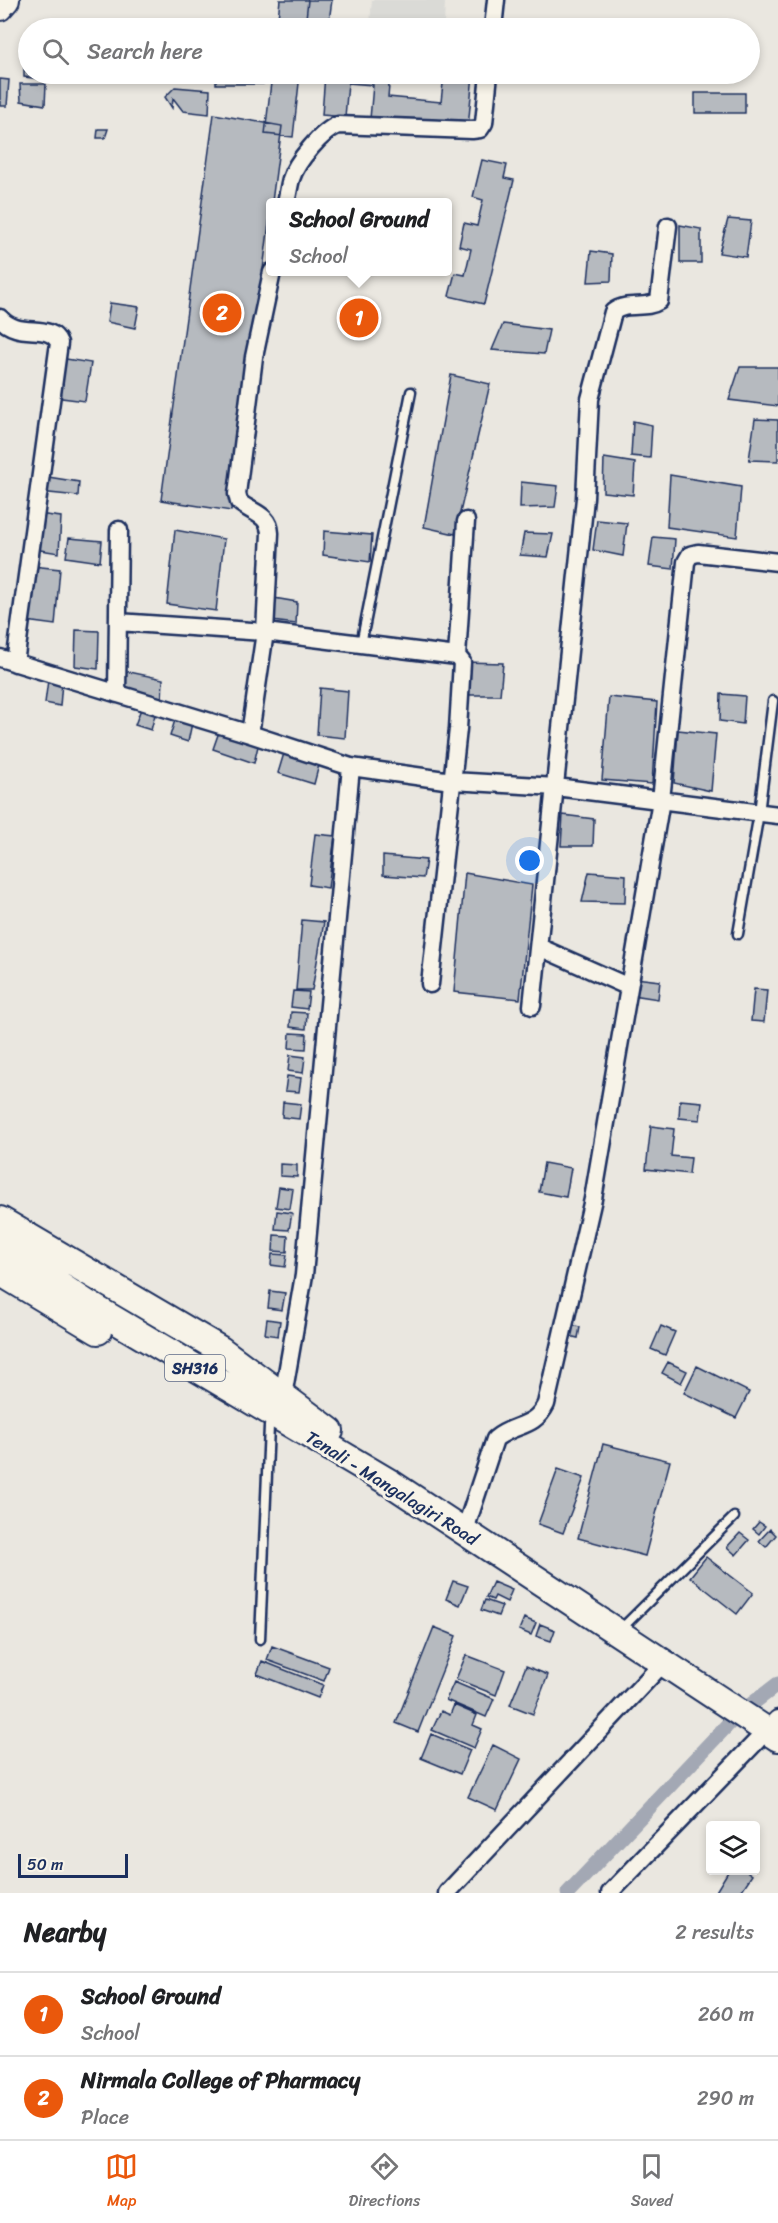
<!DOCTYPE html>
<style>
body{margin:0;font-family:Sriracha,sans-serif;background:#f6f6f6;color:#202124}
.controls{position:absolute;right:18px;bottom:18px;display:grid;overflow:hidden;border-radius:6px;box-shadow:0 3px 9px #0003}
.controls button{width:54px;height:54px;display:grid;place-items:center;padding:0;border:0;border-bottom:2px solid #e0e0e0;background:#fff;color:#202124;font:30px sans-serif}
.scale{position:absolute;left:18px;bottom:15px;width:110px;box-sizing:border-box;padding-left:6px;border:3px solid #1b2f5e;border-top:0;font-size:16px;line-height:21px;white-space:nowrap;color:#1b2f5e;-webkit-text-stroke:4px #f7f3e8;paint-order:stroke}
.you{position:absolute;left:530px;top:861px;width:21px;height:21px;margin:-15px;border:4px solid #fff;border-radius:50%;background:#1a73e8;box-shadow:0 0 0 9px #1a73e833}
.badge{display:grid;place-items:center;width:39px;height:39px;border-radius:50%;background:#ea580c;color:#fff;font-size:20px;font-weight:700}
.pin{position:absolute;translate:-50% -50%;border:3px solid #fff;box-shadow:0 2px 6px #0006}
.popup{position:absolute;left:266px;top:198px;width:186px;height:78px;box-sizing:border-box;display:grid;place-content:center;border-radius:6px;background:#fff;filter:drop-shadow(0 2px 4px #0005);font-size:20px;white-space:nowrap;color:#757577}
.popup b{font-size:22px;color:#202124}
.popup::after{content:'';position:absolute;left:50%;top:100%;margin-left:-12px;border:12px solid transparent;border-top-color:#fff}
.list{margin:0;padding:0;list-style:none}
h2{display:flex;justify-content:space-between;align-items:center;height:78px;margin:0;padding:0 24px;font-size:26px}
h2 small{font-size:20px;font-weight:400;color:#757577}
.list li{display:grid;grid-template-columns:39px 1fr auto;gap:18px;align-items:center;box-sizing:border-box;height:84px;padding:0 24px;border-top:2px solid #e0e0e0}
.list b{display:block;font-size:22px;white-space:nowrap}
.list p{margin:0;font-size:20px;white-space:nowrap;color:#757577}
.list em{font-size:20px;font-style:normal;color:#757577}
.icon{flex:none;width:33px;height:33px;fill:none;stroke:currentColor;stroke-width:2;stroke-linecap:round;stroke-linejoin:round}
.map{position:relative;flex:none;width:778px;height:1893px;overflow:hidden}
.search{position:absolute;background:#fff;box-shadow:0 3px 9px #0003;left:18px;right:18px;top:18px;height:66px;display:flex;align-items:center;gap:15px;box-sizing:border-box;padding:0 21px;border-radius:33px;color:#757577;font-size:22px}
.sheet{height:246px;background:#fff}
nav{display:flex;justify-content:space-around;align-items:center;box-sizing:border-box;height:84px;border-top:2px solid #e0e0e0;background:#fff;font-size:16px;color:#757577}
nav a{display:grid;justify-items:center;gap:3px}
nav .on{color:#ea580c}
.map>svg:first-child{display:block}
</style>
<div class="map">
<svg width="778" height="1893" viewBox="0 0 778 1893">
<rect width="100%" height="100%" fill="#eae7e0"/>
<filter id="ink" filterUnits="userSpaceOnUse"><feTurbulence type="fractalNoise" baseFrequency=".0167" numOctaves="2"/><feDisplacementMap in="SourceGraphic" scale="12" xChannelSelector="R" yChannelSelector="G"/><feConvolveMatrix kernelMatrix="1 2 1 2 8 2 1 2 1" color-interpolation-filters="sRGB"/></filter>
<g filter="url(#ink)">
<path fill="#dadad6" d="M372,0H445L444,28H372L370,23Z"/>
<g fill="none" stroke-linecap="round" stroke-linejoin="round">
<path stroke="#a3a8b4" stroke-width="15" d="M568,1893L735,1717L778,1684"/>
</g>
<path fill="#b6babf" stroke="#1b2f5e" stroke-width="1.5" d="M280,0H308L305,28H277Z
M308,0H332L328,28H305Z
M24,60H28V74H63L61,81L24,77Z
M216,74H263V84H216Z
M272,74H300L293,137L265,134Z
M325,74H390L388,97L441,102L444,74H473L468,128L370,119L373,85L348,83L345,117L322,115Z
M0,79L9,80L7,106H0Z
M20,84H46L45,105L21,101Z
M175,87L210,90L209,114L183,111L173,98L172,108L165,97Z
M695,93H745V113H695Z
M214,114L282,126L231,511L161,500Z
M98,129H108L105,138H97Z
M482,160L507,165L504,178L514,180L484,304L449,296L455,273L465,275L471,249L459,246L464,223L477,226L483,200L473,197Z
M728,219L751,221L746,257L719,253Z
M680,225L701,229V263H680Z
M591,251L612,254L611,281L588,282Z
M110,303L139,307L135,328L107,322Z
M503,324L549,330L544,354L492,350Z
M60,358L91,363L85,401L54,397Z
M740,367H778V406L729,400Z
M451,375L490,384L455,534L424,527Z
M755,419L778,420V461L749,460Z
M633,421L652,425L650,458L631,456Z
M604,458L635,463L633,495L603,492Z
M670,475L741,487L737,537L667,527Z
M42,476L79,482L78,496L40,492Z
M521,482L558,486L555,507L520,508Z
M38,514L61,517L59,553L34,549Z
M597,520L627,523L623,556L593,550Z
M175,530L224,539L216,611L167,604Z
M324,531L372,535L370,562L323,555Z
M524,533L553,534L548,557L520,555Z
M653,537L675,539L673,569L649,566Z
M69,538L102,541L100,562L66,557Z
M32,566L60,569L55,625L26,621Z
M274,598L297,602L296,624L272,621Z
M76,630L99,631L98,669L75,666Z
M462,662L503,663L500,695H469Z
M120,670L163,679L162,700L120,690Z
M48,680L62,682L60,706L45,703Z
M320,688L348,691L345,738L317,735Z
M721,694L745,696L743,724L720,721Z
M609,697L657,702L652,784L602,780Z
M142,706L156,711L151,730L135,725Z
M176,717L192,723L188,742L170,736Z
M220,729L259,742L254,763L213,749Z
M678,730L716,734L711,791L674,783Z
M285,750L320,761L314,784L278,773Z
M563,815L594,819L593,846H561Z
M315,834L335,836L328,888L309,885Z
M383,856L426,860L423,878L383,875Z
M589,872L626,875L625,903L582,902Z
M465,873L532,885L520,999L454,992Z
M302,920L324,922L312,990H296Z
M635,978L660,981L658,999L633,995Z
M754,989L767,990L764,1022L751,1021Z
M293,991L309,992L307,1009L291,1007Z
M291,1012L307,1013L306,1029L290,1027Z
M290,1033L307,1034L306,1049L289,1048Z
M290,1055L305,1057L303,1073L288,1071Z
M287,1076L301,1078L299,1092L285,1091Z
M680,1100L702,1102L700,1120L679,1118Z
M283,1102L301,1104L299,1119L282,1117Z
M651,1126L674,1129L671,1156L691,1158L689,1174L646,1169Z
M544,1163L571,1168L566,1197L539,1192Z
M280,1164L297,1165V1177L280,1176Z
M279,1187L293,1189L290,1209L276,1207Z
M277,1211L292,1213L289,1230L275,1229Z
M274,1235L288,1236L287,1252L273,1251Z
M272,1254L287,1255L285,1267L271,1265Z
M270,1291L285,1293L282,1310L268,1308Z
M267,1319L280,1321L278,1336L265,1334Z
M567,1324L580,1327L578,1338L564,1335Z
M661,1326L675,1332L665,1355L651,1349Z
M668,1362L687,1371L681,1383L662,1373Z
M697,1366L749,1392L736,1418L684,1393Z
M603,1444L670,1461L645,1556L578,1538Z
M558,1469L584,1478L563,1533L538,1524Z
M759,1522L765,1526L759,1534L753,1529Z
M770,1529L776,1535L766,1547L759,1541Z
M740,1533L749,1540L736,1555L727,1547Z
M706,1557L753,1593L737,1614L690,1577Z
M453,1581L468,1586L460,1605L446,1599Z
M493,1582L512,1590L507,1602L495,1596L493,1600L486,1597Z
M485,1600L502,1606L498,1616L481,1610Z
M524,1618L536,1623L531,1635L519,1630Z
M540,1624L555,1630L551,1641L536,1636Z
M434,1627L456,1636L418,1732L396,1723Z
M272,1646L329,1667L324,1681L267,1660Z
M466,1655L505,1670L496,1695L456,1679Z
M262,1661L323,1685L318,1698L257,1674Z
M526,1666L548,1675L533,1714L510,1705Z
M454,1682L494,1699L486,1717L446,1700Z
M454,1705L477,1715L473,1725L482,1729L474,1748L432,1730L441,1711L450,1715Z
M431,1734L470,1750L460,1774L421,1758Z
M493,1745L521,1759L497,1810L468,1797Z
M729,1870H745L752,1875L740,1893H715Z"/>
<g fill="none" stroke-linecap="round" stroke-linejoin="round">
<defs>
<path id="lane" d="M361,644L411,392
M738,934L759,813L773,701
M619,1631L734,1517
M260,1639L269,1426"/>
<path id="street" d="M493,28L496,0
M286,202C288,195 289,186 291,179C296,162 322,131 338,125L472,130L480,129L484,123L489,74
M0,318C19,340 50,321 59,343L15,663
M118,622L265,632L457,656L462,662L458,729L430,984
M457,656L466,521
M0,658L250,734L351,767L452,781L556,787L778,815
M117,694L119,530
M250,734L265,632L270,533C269,514 252,513 239,502L237,494L254,357L272,272
M539,947L629,987
M532,1006L585,498L590,399L613,312C627,301 645,310 659,301L668,226
M283,1396L304,1275L351,767
M464,1533L495,1439C514,1423 534,1429 546,1404L593,1199L661,800L686,562L690,555L698,553L778,562
M447,1893L664,1662
M610,1893L778,1719"/>
<path id="secondary" d="M0,8L7,0"/>
<path id="primary" d="M0,1220L221,1350L330,1431
M0,1246L88,1304L392,1484L778,1738
M0,1272L98,1331"/>
</defs>
<use href="#lane" stroke="#1b2f5e" stroke-width="13"/>
<use href="#street" stroke="#1b2f5e" stroke-width="21"/>
<use href="#secondary" stroke="#1b2f5e" stroke-width="28"/>
<use href="#primary" stroke="#1b2f5e" stroke-width="30"/>
<use href="#lane" stroke="#f7f3e8" stroke-width="8"/>
<use href="#street" stroke="#f7f3e8" stroke-width="16"/>
<use href="#secondary" stroke="#f7f3e8" stroke-width="24"/>
<use href="#primary" stroke="#f7f3e8" stroke-width="26"/>
</g>
</g>
<g text-anchor="middle" stroke-width="6" stroke-linejoin="round" paint-order="stroke">
<rect fill="#f7f3e8" stroke="#5d6a87" stroke-width="1.5" x="165" y="1355" width="60" height="26" rx="4.5"/>
<g font-size="16" font-weight="bold" fill="#1b2f5e">
<text x="195" y="1374">SH316</text>
</g>
<g font-size="18" fill="#1b2f5e" stroke="#f7f3e8">
<text transform="translate(392 1488) rotate(32)" y="6">Tenali - Mangalagiri Road</text>
</g>
</g>
</svg>
<div class="controls">
<button><svg class="icon" aria-label="layers" viewBox="0 0 24 24"><path d="M12 4l9 5-9 5-9-5zM3 14l9 5 9-5"/></svg></button>
</div>
<div class="scale">50 m</div>
<div class="you"></div>
<div class="pin badge" style="left:359px;top:318px">1</div>
<div class="popup"><b>School Ground</b>School</div>
<div class="pin badge" style="left:222px;top:313px">2</div>
<div class="search"><svg class="icon" aria-label="search" viewBox="0 0 24 24"><circle cx="10" cy="10" r="6"/><path d="M15 15l6 6"/></svg>Search here</div>
</div>
<section class="sheet">
<h2>Nearby<small>2 results</small></h2>
<ul class="list">
<li><span class="badge">1</span><div><b>School Ground</b><p>School</p></div><em>260 m</em></li>
<li><span class="badge">2</span><div><b>Nirmala College of Pharmacy</b><p>Place</p></div><em>290 m</em></li>
</ul>
</section>
<nav>
<a class="on"><svg class="icon" aria-label="map" viewBox="0 0 24 24"><path d="M3 6l6-2 6 2 6-2v14l-6 2-6-2-6 2zM9 4v14M15 6v14"/></svg>Map</a>
<a><svg class="icon" aria-label="directions" viewBox="0 0 24 24"><path d="M12 3l9 9-9 9-9-9zM9 14v-3h6M13 9l2 2-2 2"/></svg>Directions</a>
<a><svg class="icon" aria-label="saved" viewBox="0 0 24 24"><path d="M7 4h10v16l-5-4-5 4z"/></svg>Saved</a>
</nav>
